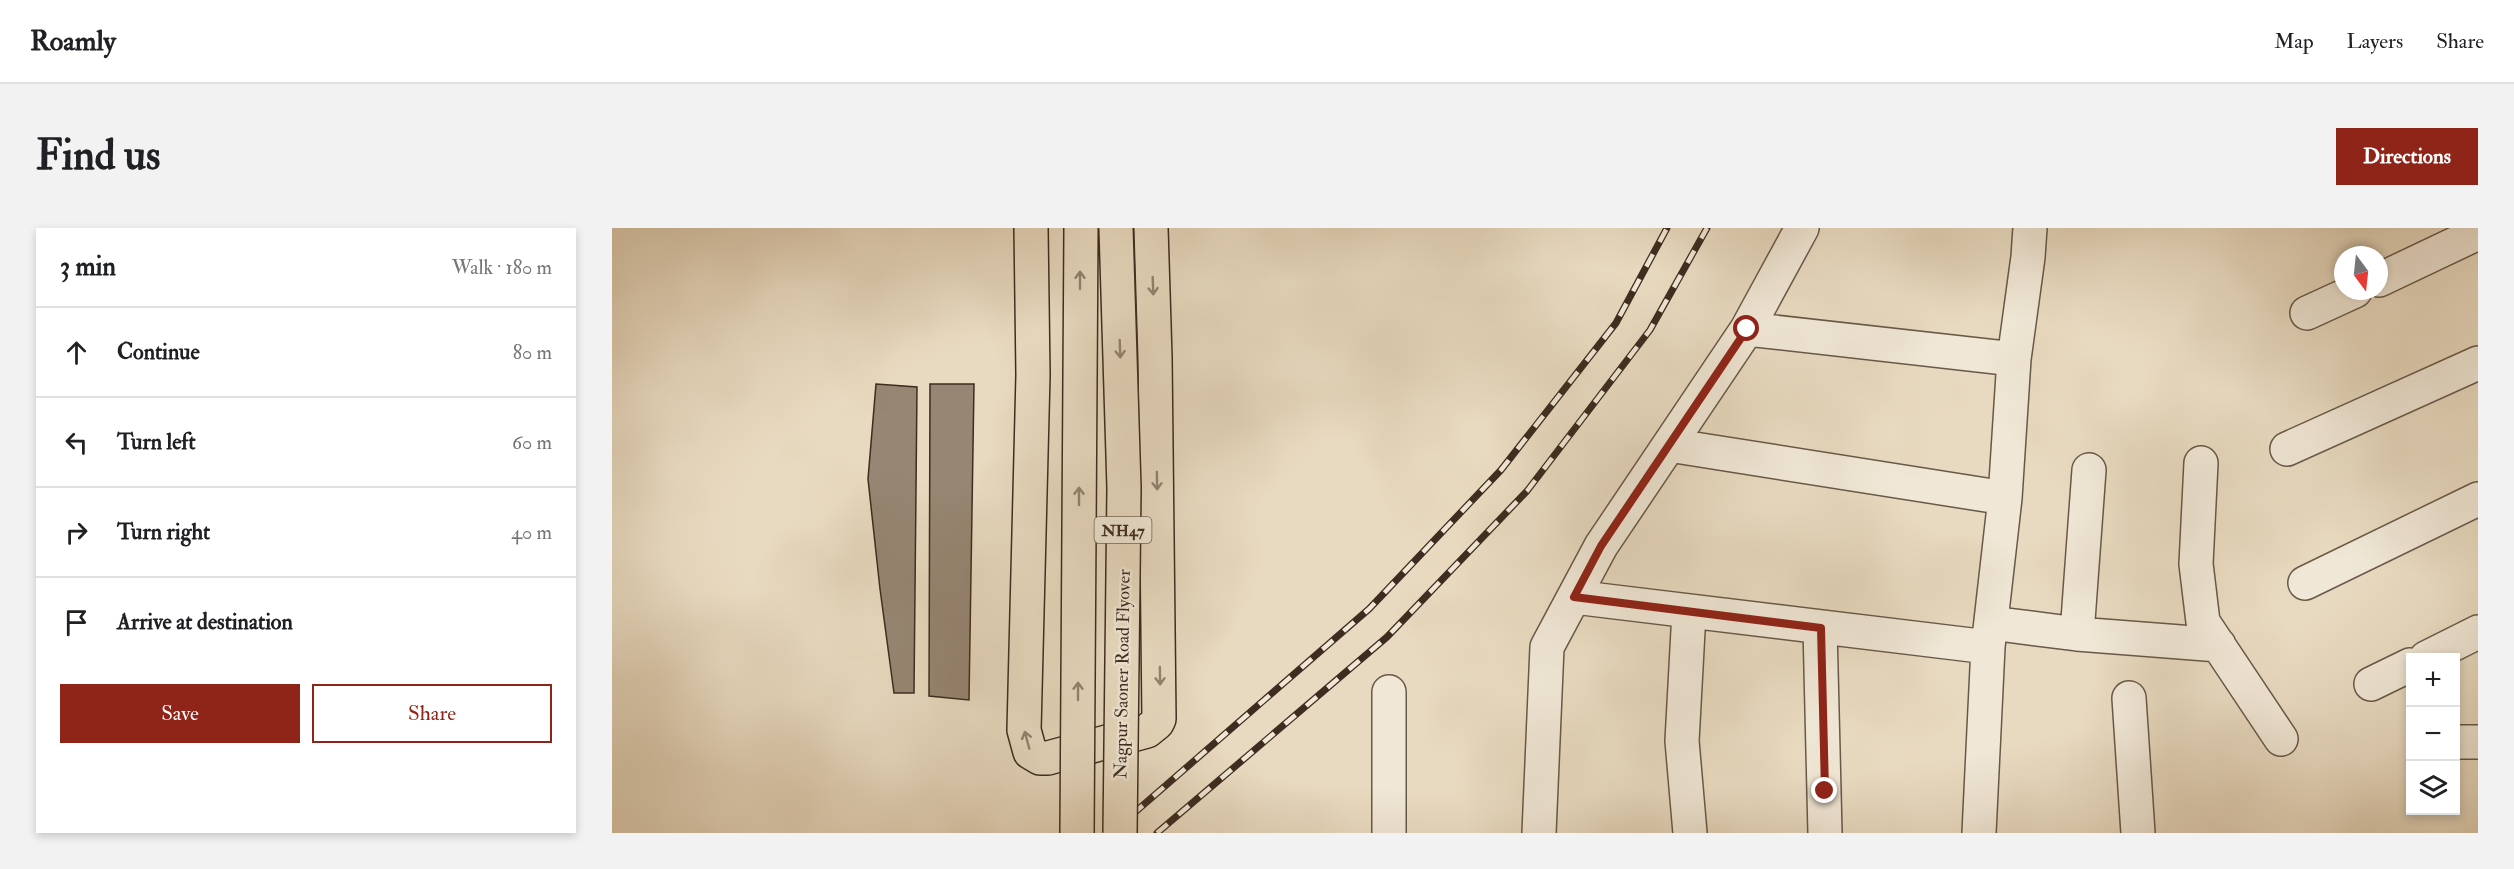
<!DOCTYPE html>
<meta charset="utf-8">
<style>
body{margin:0;font-family:"IM FELL Double Pica",serif;background:#f2f2f2;color:#202124}
.controls{position:absolute;right:18px;bottom:18px;display:grid;overflow:hidden;border-radius:0px;box-shadow:0 3px 9px #0003}
.controls button{width:54px;height:54px;display:grid;place-items:center;padding:0;border:0;border-bottom:2px solid #e0e0e0;background:#fff;color:#202124;font:30px sans-serif}
.compass{position:absolute;left:1722px;top:18px;width:54px;height:54px;border-radius:50%;background:#fff;box-shadow:0 3px 9px #0003;rotate:165deg}
.stop{position:absolute;width:18px;height:18px;margin:-14px;border:4px solid #8f2418;border-radius:50%;background:#fff}
.stop.end{background:#8f2418;border-color:#fff;box-shadow:0 2px 6px #0008}
.list{margin:0;padding:0;list-style:none}
h2{display:flex;justify-content:space-between;align-items:center;height:78px;margin:0;padding:0 24px;font-size:26px}
h2 small{font-size:20px;font-weight:400;color:#757577}
.list li{display:grid;grid-template-columns:39px 1fr auto;gap:18px;align-items:center;box-sizing:border-box;height:90px;padding:0 24px;border-top:2px solid #e0e0e0}
.list b{display:block;font-size:22px;white-space:nowrap}
.list em{font-size:20px;font-style:normal;color:#757577}
.actions{display:flex;gap:12px;padding:18px 24px}
.actions a{flex:1;padding:14px 0;border:2px solid #8f2418;border-radius:0px;text-align:center;font-size:21px;color:#8f2418}
.actions .main{background:#8f2418;color:#fff}
.icon{flex:none;width:33px;height:33px;fill:none;stroke:currentColor;stroke-width:2;stroke-linecap:round;stroke-linejoin:round}
.map{position:relative;flex:none;width:1866px;height:605px;overflow:hidden;border-radius:0px}
header{display:flex;align-items:center;gap:36px;box-sizing:border-box;height:84px;padding:0 30px;background:#fff;border-bottom:2px solid #e0e0e0}
header strong{font-size:28px}
nav{display:flex;gap:33px;margin-inline-start:auto;font-size:21px}
.intro{display:flex;align-items:center;justify-content:space-between;box-sizing:border-box;height:144px;padding:0 36px}
h1{margin:0;font-size:42px}
.button{padding:15px 27px;border-radius:0px;background:#8f2418;color:#fff;font-size:21px;font-weight:700}
main{display:flex;gap:36px;padding:0 36px}
aside{flex:1;background:#fff;border-radius:0px;box-shadow:0 3px 9px #0003}
.map>svg:first-child{display:block}
</style>
<header>
<strong>Roamly</strong>
<nav><a>Map</a><a>Layers</a><a>Share</a></nav>
</header>
<div class="intro"><h1>Find us</h1><a class="button">Directions</a></div>
<main>
<aside>
<h2>3 min<small>Walk · 180 m</small></h2>
<ul class="list">
<li><svg class="icon" aria-label="ahead" viewBox="0 0 24 24"><path d="M12 20V5M6 11l6-6 6 6"/></svg><div><b>Continue</b></div><em>80 m</em></li>
<li><svg class="icon" aria-label="left" viewBox="0 0 24 24"><path d="M17 20v-9H6M10 6l-5 5 5 5"/></svg><div><b>Turn left</b></div><em>60 m</em></li>
<li><svg class="icon" aria-label="right" viewBox="0 0 24 24"><path d="M7 20v-9h11M14 6l5 5-5 5"/></svg><div><b>Turn right</b></div><em>40 m</em></li>
<li><svg class="icon" aria-label="arrive" viewBox="0 0 24 24"><path d="M6 21V4h12l-3 4 3 4H6"/></svg><div><b>Arrive at destination</b></div></li>
</ul>
<div class="actions"><a class="main">Save</a><a>Share</a></div>
</aside>
<div class="map">
<svg width="1866" height="605" viewBox="0 0 1866 605">
<rect width="100%" height="100%" fill="#e8dac0"/>
<filter id="stains"><feTurbulence type="fractalNoise" baseFrequency=".00333" numOctaves="4"/><feColorMatrix values="0 0 0 0 .2 0 0 0 0 .09 0 0 0 0 .02 0 0 0 .5 -.17"/></filter>
<radialGradient id="worn" r=".72"><stop offset=".6" stop-color="#630" stop-opacity="0"/><stop offset="1" stop-color="#630" stop-opacity=".3"/></radialGradient>
<path fill="#968673" stroke="#3e2c20" stroke-width="1.5" d="M264,156L305,159L302,465H282L268,361L256,251Z
M318,156H362L357,472L317,468Z"/>
<g fill="none" stroke-linecap="round" stroke-linejoin="round">
<defs>
<path id="minor" d="M1767,52L1866,5
M1695,85L1743,63
M1135,101L1402,131L1393,270L1376,419L1367,605
M1402,131L1416,29L1418,0
M1057,217L1393,270
M1675,221L1866,135
M1589,235L1584,336L1591,394L1669,511
M1693,355L1866,271
M962,369L1376,419
M1077,384L1070,513L1078,605
M1379,395L1465,406L1607,417
M1208,400L1213,605
M1465,406L1477,242
M1814,430L1866,404
M1759,456L1798,437
M1517,470L1526,605
M1849,514H1866
M777,605V464
M927,605L935,419L989,318L1135,101L1190,0"/>
<path id="highway" d="M419,0L421,147L412,502L418,524L428,530H436L535,503L545,495L547,491L543,129L539,0"/>
</defs>
<use href="#minor" stroke="#685848" stroke-width="36"/>
<use href="#highway" stroke="#3e2c20" stroke-width="36"/>
<use href="#minor" stroke="#f0e7d6" stroke-width="33"/>
<use href="#highway" stroke="#e8dac0" stroke-width="33"/>
<defs>
<path id="rail" d="M499,605L757,381L889,242L1004,95L1055,0
M545,605L775,409L915,263L1038,102L1095,0"/>
</defs>
<use href="#rail" stroke="#3e2c20" stroke-width="7"/>
<use href="#rail" stroke="#f0e7d6" stroke-width="4.5" stroke-dasharray="14" stroke-linecap="butt"/>
<defs>
<path id="highway-bridge" d="M504,0L512,260L508,605
M465,605L469,0"/>
</defs>
<use href="#highway-bridge" stroke="#3e2c20" stroke-width="36" stroke-linecap="butt"/>
<use href="#highway-bridge" stroke="#e8dac0" stroke-width="33"/>
</g>
<defs><path id="oneway-shaft" d="M-6 0H5M1.5-3L5.5 0L1.5 3" fill="none" stroke-width="1.6" stroke-linecap="round" stroke-linejoin="round" transform="scale(1.5)"/></defs>
<g stroke="#938370">
<use href="#oneway-shaft" transform="translate(468 52) rotate(-90)"/>
<use href="#oneway-shaft" transform="translate(541 58) rotate(88)"/>
<use href="#oneway-shaft" transform="translate(508 121) rotate(88)"/>
<use href="#oneway-shaft" transform="translate(545 253) rotate(89)"/>
<use href="#oneway-shaft" transform="translate(467 268) rotate(-90)"/>
<use href="#oneway-shaft" transform="translate(548 448) rotate(89)"/>
<use href="#oneway-shaft" transform="translate(466 463) rotate(-90)"/>
<use href="#oneway-shaft" transform="translate(415 512) rotate(-105)"/>
</g>
<g fill="none" stroke-linecap="round" stroke-linejoin="round">
<path stroke="#8f2418" stroke-width="8" d="M1135,101L989,318L962,369L1209,400L1213,563"/>
</g>
<g text-anchor="middle" stroke-width="5" stroke-linejoin="round" paint-order="stroke">
<rect fill="#f0e7d6" stroke="#736457" stroke-width="1.5" x="482.5" y="289" width="57" height="26" rx="4.5"/>
<g font-size="16" font-weight="bold" fill="#3e2c20">
<text x="511" y="308">NH47</text>
</g>
<g font-size="18" fill="#3e2c20" stroke="#f0e7d6">
<text transform="translate(510 446) rotate(-89)" y="6">Nagpur Saoner Road Flyover</text>
</g>
</g>
<rect width="100%" height="100%" filter="url(#stains)"/>
<rect width="100%" height="100%" fill="url(#worn)"/>
</svg>
<div class="controls">
<button>+</button>
<button>−</button>
<button><svg class="icon" aria-label="layers" viewBox="0 0 24 24"><path d="M12 4l9 5-9 5-9-5zM3 14l9 5 9-5"/></svg></button>
</div>
<svg class="compass" viewBox="-18 -18 36 36"><path d="M0-13l5 13h-10z" fill="#e53935"/><path d="M0 13l5-13h-10z" fill="#757577"/></svg>
<div class="stop" style="left:1135px;top:101px"></div>
<div class="stop end" style="left:1213px;top:563px"></div>
</div>
</main>
